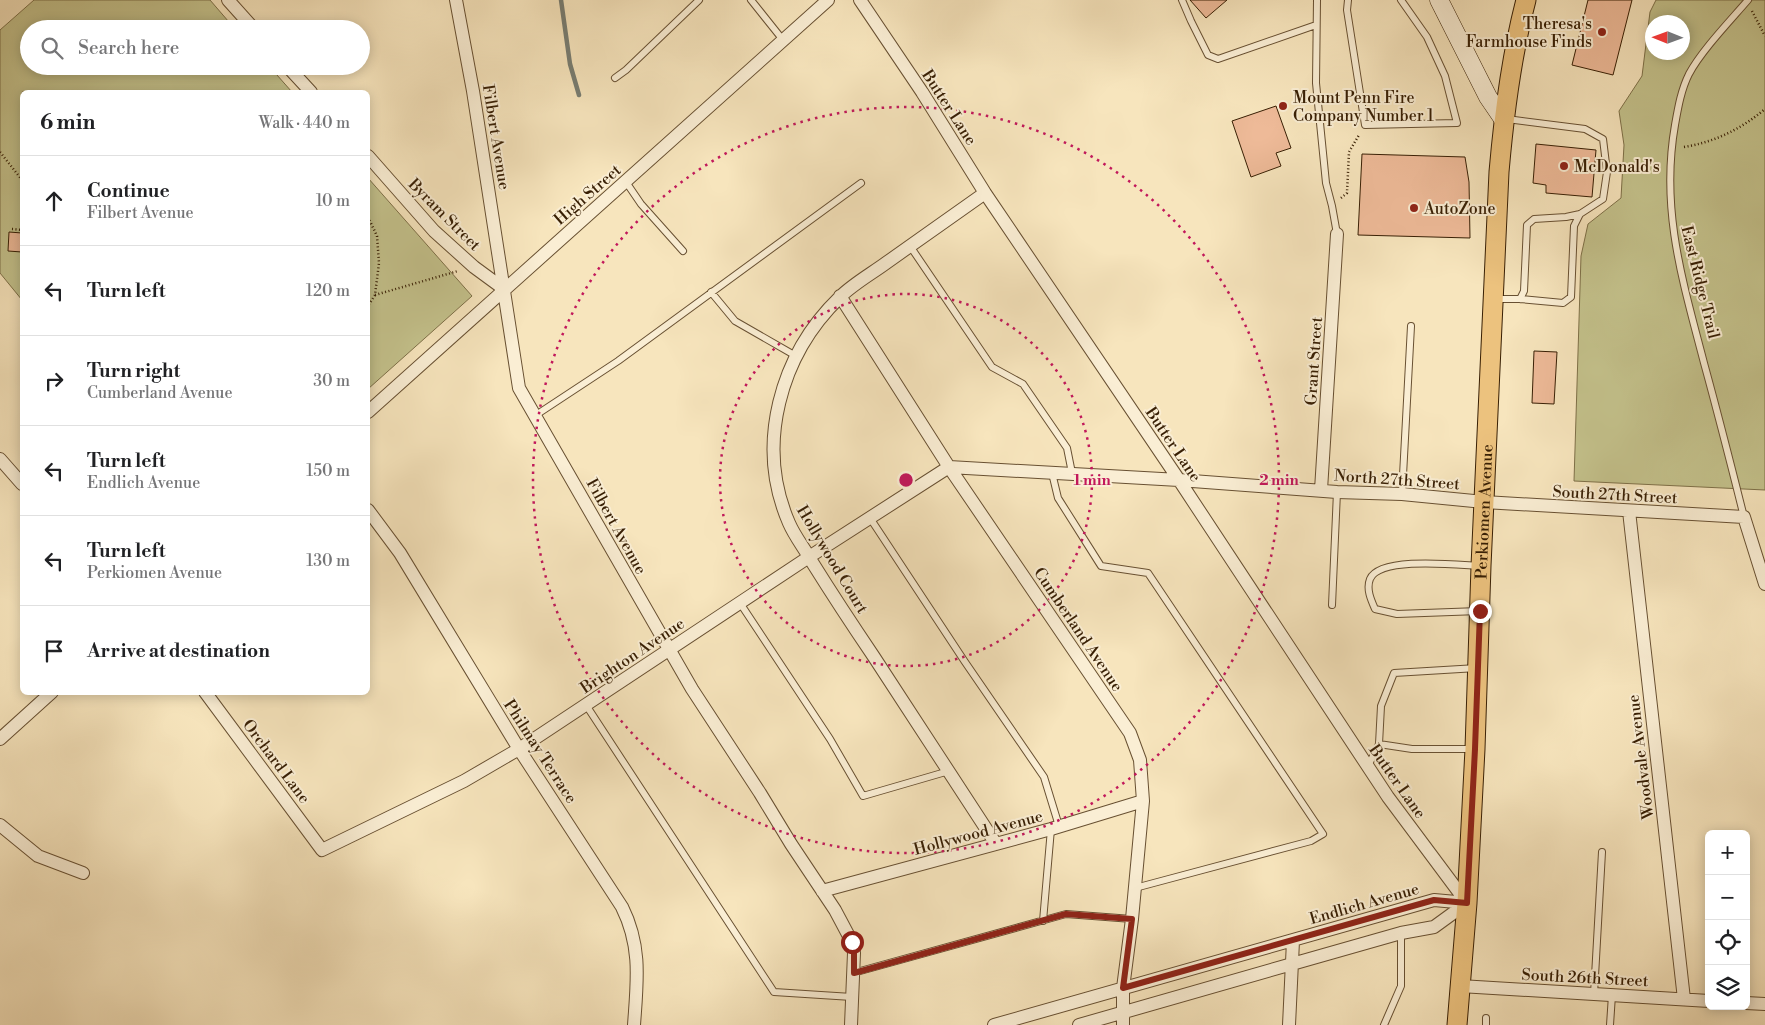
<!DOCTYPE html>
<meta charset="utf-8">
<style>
body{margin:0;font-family:"Libre Bodoni",serif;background:#f2f2f2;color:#202124}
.controls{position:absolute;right:15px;bottom:15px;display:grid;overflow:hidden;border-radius:8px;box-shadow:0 2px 12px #0003}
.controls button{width:45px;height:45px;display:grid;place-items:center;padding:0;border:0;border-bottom:1px solid #e0e0e0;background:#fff;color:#202124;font:25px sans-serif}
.compass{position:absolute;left:1645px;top:15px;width:45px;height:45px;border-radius:50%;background:#fff;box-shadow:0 2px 12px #0003;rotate:271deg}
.stop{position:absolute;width:15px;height:15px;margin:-11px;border:4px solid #8f2418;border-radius:50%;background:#fff}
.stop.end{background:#8f2418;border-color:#fff;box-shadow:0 1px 5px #0008}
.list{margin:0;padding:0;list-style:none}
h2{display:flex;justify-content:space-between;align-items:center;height:65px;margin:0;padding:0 20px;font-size:21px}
h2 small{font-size:16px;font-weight:400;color:#757577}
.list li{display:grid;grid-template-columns:32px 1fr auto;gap:15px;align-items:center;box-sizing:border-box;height:90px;padding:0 20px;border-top:1px solid #e0e0e0}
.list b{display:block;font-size:19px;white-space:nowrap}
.list p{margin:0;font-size:16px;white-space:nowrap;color:#757577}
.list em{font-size:16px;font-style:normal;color:#757577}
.icon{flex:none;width:28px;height:28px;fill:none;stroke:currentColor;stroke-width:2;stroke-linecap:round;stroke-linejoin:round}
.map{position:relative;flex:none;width:1765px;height:1025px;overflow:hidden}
.search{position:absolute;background:#fff;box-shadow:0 2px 12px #0003;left:20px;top:20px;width:350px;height:55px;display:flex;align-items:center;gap:12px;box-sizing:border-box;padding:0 18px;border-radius:28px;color:#757577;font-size:19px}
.panel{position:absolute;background:#fff;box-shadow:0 2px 12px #0003;left:20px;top:90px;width:350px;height:605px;border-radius:8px}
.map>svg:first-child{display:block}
</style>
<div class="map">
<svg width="1765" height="1025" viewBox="0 0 1765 1025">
<rect width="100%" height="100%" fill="#f7e5bd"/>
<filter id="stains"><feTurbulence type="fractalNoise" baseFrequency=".004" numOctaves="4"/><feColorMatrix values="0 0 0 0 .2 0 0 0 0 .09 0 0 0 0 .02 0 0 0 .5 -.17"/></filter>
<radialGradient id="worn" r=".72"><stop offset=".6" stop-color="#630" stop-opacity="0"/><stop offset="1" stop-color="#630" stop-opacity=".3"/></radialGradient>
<path fill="#c4c28c" stroke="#7e7048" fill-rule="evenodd" d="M34,0H210L235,29H29V66H269L292,92H22V300L0,273V30Z
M1656,0H1765V490L1574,481L1581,256L1588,224L1621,198L1624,145L1619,111L1642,76L1650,12ZM1652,22H1682V52H1652Z
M368,178L472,296L368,389Z"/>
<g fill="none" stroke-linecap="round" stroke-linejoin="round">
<path stroke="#777d72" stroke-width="4.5" d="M561,0L570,64L579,95"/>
</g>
<path fill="#eeba98" stroke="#381f04" d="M1190,0H1227L1206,18Z
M1588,0H1632L1613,75L1572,65Z
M1276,106L1291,148L1276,153L1281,166L1251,177L1232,121Z
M1536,144L1596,150L1592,197L1546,193V185L1533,183Z
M1362,154L1465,157L1469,182L1470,238L1358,235Z
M9,232L22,233V252L8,251Z
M1534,351L1557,352L1554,404L1532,403Z"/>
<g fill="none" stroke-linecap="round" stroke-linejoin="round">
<defs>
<path id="lane" d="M751,0L783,40
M1182,0L1191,21L1208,55L1218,59L1316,25
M1317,0L1316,83L1326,183L1332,206L1337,234
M1348,0L1347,10L1365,125L1457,123L1445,76L1427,37L1401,0
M615,78L626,70L699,0
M1507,119L1585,129L1603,139L1607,172L1603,199L1580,214L1566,217L1534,219L1527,225L1524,291L1520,299
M626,182L641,204L683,251
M910,246L992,367L1023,384L1067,448L1072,473
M711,292L735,321L796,356
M1494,299H1520L1563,303L1571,297L1574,226L1580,214
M536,415L618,361L861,183
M1052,473L1058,498L1101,566L1148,573L1323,834L1311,841L1135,888
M1402,494L1411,326
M1744,517C1731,465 1718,414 1704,363C1683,282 1660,210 1675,125C1678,108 1681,90 1689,74C1702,50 1730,21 1748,0
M870,518L965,662L1044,777L1059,826
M740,603L830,739L863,796L949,771
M1332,605L1337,492
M1479,611L1397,614L1375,609C1371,600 1366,589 1370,579C1380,556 1458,565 1480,566
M586,705L774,992L852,997
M1379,744L1412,749H1472
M1368,766L1379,744L1381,706L1394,673L1477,668
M1043,921L1051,829
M853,973L1066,914L1132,919
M1594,994L1602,852
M1384,1025L1401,986V933
M1486,1025V1018
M1610,1025L1612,995"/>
<path id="street" d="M228,0L254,29
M456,0L473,91L519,388L692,689L760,793L791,844L835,910L852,942L854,953L851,1025
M860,0L922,92L985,193L1179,480L1388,797L1467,903
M287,66L311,92
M368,156L434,231L474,267L504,289
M985,193C952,216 919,240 886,263C871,274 853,284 840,297C780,355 755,445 789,523C795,537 805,549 812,562C832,594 853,626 874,657C915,719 955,782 996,844
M840,296L949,467L1130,733L1140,760L1143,801L1132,919L1123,988V1025
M368,412L828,0
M0,459L22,484
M1321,490L1337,234
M368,510L400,553L519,749L622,907C642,947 637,982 634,1025
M1629,511L1684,999
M205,692L322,850L464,781L519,749L809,557L949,467L1179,480L1337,492L1402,494L1484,502L1744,517L1765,584
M0,739L52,692
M0,825L38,856L83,873
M822,891L1051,829L1143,801
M1460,986L1709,1001
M1746,1003L1765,1004
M994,1025L1434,900L1467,903
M1079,1025L1292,964L1401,933L1434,927L1467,903
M1289,1025L1293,941"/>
<path id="secondary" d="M1439,0L1488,97L1503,119"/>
<g id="primary">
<path id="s1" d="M1457,1025L1467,903L1475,749L1481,566L1499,172C1504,114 1511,57 1526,0"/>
</g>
</defs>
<use href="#lane" stroke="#685032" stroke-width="8"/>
<use href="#street" stroke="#685032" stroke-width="14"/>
<use href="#secondary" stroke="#381f04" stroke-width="19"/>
<use href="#primary" stroke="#381f04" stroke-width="21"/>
<path stroke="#381f04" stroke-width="2.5" stroke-dasharray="1 2.5" stroke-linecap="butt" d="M1752,11L1765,36
M1684,147C1715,142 1741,129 1765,109
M0,152L22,180
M1341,198L1347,193L1349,152L1359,135
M368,217L377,236L379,263L375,295L368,306
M12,229L22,230
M375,295L458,271"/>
<use href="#lane" stroke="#faeed4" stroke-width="6"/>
<use href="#street" stroke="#faeed4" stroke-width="12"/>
<use href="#secondary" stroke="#faeed4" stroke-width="18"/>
<use href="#primary" stroke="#ecc27e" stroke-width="19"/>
</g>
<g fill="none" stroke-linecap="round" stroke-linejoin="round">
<path stroke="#8f2418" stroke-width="6" d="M852,942L854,953V973L1066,914L1132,919L1123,988L1434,900L1467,903L1475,749L1480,611"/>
</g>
<g fill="none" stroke="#c2185b" stroke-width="2.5" stroke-dasharray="2.5 5">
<circle cx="906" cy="480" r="186"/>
<circle cx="906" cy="480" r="373"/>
</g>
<g fill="#8f2418" stroke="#faeed4" stroke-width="2">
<circle cx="1602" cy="32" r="5"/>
<circle cx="1283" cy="106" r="5"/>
<circle cx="1564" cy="166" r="5"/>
<circle cx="1414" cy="208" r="5"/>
</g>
<g text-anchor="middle" stroke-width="4" stroke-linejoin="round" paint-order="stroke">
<g font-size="16" fill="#381f04" stroke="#faeed4" text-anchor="start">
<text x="1592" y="29" text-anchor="end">Theresa's<tspan x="1592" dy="18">Farmhouse Finds</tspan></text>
<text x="1293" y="103">Mount Penn Fire<tspan x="1293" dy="18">Company Number 1</tspan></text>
<text x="1574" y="172">McDonald's</text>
<text x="1424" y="214">AutoZone</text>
</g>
<g font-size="16" fill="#381f04" stroke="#faeed4">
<text transform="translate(950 107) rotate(57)" y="6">Butter Lane</text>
<text transform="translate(497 137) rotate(81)" y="6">Filbert Avenue</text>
<text transform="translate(587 194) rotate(-41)" y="6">High Street</text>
<text transform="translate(445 214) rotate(45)" y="6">Byram Street</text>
<text transform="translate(1701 282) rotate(76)" y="6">East Ridge Trail</text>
<text transform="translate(1313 361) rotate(-86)" y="6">Grant Street</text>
<text transform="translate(1174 444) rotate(56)" y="6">Butter Lane</text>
<text transform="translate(1397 479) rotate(4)" y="6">North 27th Street</text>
<text transform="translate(1615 494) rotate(3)" y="6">South 27th Street</text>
<text dy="6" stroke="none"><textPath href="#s1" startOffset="514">Perkiomen Avenue</textPath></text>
<text transform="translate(617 526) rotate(61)" y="6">Filbert Avenue</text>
<text transform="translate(833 559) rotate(59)" y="6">Hollywood Court</text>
<text transform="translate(1079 629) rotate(56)" y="6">Cumberland Avenue</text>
<text transform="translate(632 655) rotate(-34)" y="6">Brighton Avenue</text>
<text transform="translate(541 751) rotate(57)" y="6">Philmay Terrace</text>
<text transform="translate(1640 757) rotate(-97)" y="6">Woodvale Avenue</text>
<text transform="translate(277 761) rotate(53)" y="6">Orchard Lane</text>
<text transform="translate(1398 781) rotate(55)" y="6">Butter Lane</text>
<text transform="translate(978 832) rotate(-15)" y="6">Hollywood Avenue</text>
<text transform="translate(1364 903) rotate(-16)" y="6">Endlich Avenue</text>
<text transform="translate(1585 977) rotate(3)" y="6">South 26th Street</text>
</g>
</g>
<circle cx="906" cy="480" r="8" fill="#c2185b" stroke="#faeed4" stroke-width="2.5"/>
<g font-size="15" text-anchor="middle" font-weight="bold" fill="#c2185b" stroke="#faeed4" stroke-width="4" stroke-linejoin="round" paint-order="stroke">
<text x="1092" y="485">1 min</text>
<text x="1279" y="485">2 min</text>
</g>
<rect width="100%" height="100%" filter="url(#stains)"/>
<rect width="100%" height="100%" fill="url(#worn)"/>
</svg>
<div class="controls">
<button>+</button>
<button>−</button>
<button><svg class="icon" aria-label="locate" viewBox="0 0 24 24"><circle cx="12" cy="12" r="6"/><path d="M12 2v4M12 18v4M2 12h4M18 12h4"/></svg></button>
<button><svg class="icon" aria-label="layers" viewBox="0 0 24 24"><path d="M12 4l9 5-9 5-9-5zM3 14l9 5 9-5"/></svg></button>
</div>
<svg class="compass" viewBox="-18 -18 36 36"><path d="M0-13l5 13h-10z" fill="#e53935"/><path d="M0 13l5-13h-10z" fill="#757577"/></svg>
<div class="stop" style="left:852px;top:942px"></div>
<div class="stop end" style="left:1480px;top:611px"></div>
<div class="search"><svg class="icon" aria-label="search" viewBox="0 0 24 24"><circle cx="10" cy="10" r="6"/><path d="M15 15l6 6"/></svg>Search here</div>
<section class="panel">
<h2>6 min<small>Walk · 440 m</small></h2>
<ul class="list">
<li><svg class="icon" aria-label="ahead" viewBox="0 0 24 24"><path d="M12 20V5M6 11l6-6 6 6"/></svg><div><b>Continue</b><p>Filbert Avenue</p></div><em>10 m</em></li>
<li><svg class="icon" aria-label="left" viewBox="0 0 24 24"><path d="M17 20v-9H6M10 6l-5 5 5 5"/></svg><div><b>Turn left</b></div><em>120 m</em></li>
<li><svg class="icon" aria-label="right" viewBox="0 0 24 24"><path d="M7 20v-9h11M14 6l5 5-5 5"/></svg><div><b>Turn right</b><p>Cumberland Avenue</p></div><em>30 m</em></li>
<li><svg class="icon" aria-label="left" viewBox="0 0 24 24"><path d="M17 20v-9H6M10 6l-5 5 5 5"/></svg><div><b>Turn left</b><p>Endlich Avenue</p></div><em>150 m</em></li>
<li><svg class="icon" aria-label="left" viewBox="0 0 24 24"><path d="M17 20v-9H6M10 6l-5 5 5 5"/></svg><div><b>Turn left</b><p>Perkiomen Avenue</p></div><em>130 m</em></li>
<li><svg class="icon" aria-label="arrive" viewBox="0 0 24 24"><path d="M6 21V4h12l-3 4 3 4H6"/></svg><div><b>Arrive at destination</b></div></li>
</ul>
</section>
</div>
